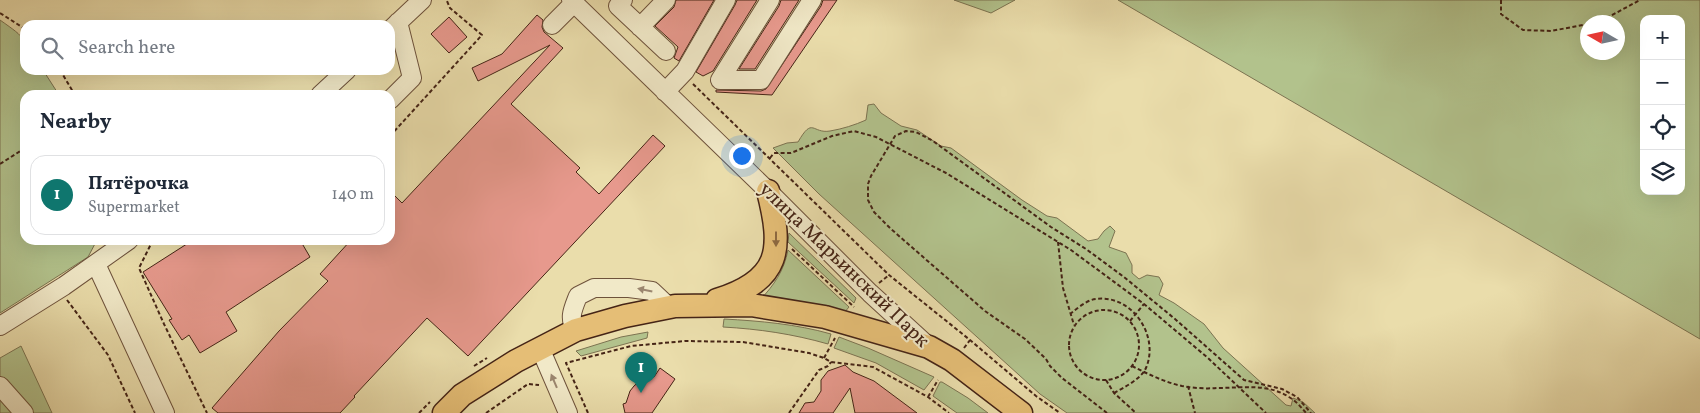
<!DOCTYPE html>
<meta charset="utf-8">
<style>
body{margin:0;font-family:Vollkorn,serif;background:#f6f6f7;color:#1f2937}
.controls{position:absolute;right:15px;top:15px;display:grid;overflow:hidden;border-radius:10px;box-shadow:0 5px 20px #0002}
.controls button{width:45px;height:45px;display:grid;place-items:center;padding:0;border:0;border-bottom:1px solid #e0e1e3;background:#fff;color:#1f2937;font:25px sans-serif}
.compass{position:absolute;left:1580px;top:15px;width:45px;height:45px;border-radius:50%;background:#fff;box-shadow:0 5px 20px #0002;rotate:279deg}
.you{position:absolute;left:741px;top:155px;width:18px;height:18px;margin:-12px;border:4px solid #fff;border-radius:50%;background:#1a73e8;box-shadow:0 0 0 8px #1a73e833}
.badge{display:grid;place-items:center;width:32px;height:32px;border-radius:50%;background:#0f766e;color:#fff;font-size:16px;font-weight:700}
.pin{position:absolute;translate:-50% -41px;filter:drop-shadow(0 1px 2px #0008)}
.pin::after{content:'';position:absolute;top:26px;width:18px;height:15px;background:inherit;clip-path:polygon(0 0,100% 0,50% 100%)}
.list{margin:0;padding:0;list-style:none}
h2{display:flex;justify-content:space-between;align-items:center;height:65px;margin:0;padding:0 20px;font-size:21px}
h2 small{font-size:16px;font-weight:400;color:#747a83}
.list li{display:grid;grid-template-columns:32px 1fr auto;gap:15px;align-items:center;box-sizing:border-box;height:80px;margin:0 10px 10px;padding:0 10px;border:1px solid #e0e1e3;border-radius:15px}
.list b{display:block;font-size:19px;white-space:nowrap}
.list p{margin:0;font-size:16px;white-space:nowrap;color:#747a83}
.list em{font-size:16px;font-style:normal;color:#747a83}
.icon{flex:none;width:28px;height:28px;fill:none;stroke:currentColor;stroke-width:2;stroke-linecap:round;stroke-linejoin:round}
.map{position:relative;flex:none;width:1700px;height:413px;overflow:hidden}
.search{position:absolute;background:#fff;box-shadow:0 5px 20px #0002;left:20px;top:20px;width:375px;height:55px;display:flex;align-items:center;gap:12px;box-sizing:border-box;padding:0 18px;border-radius:15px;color:#747a83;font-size:19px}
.panel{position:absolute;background:#fff;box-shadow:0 5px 20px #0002;left:20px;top:90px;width:375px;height:155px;border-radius:15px}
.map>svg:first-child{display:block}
</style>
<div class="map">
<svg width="1700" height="413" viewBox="0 0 1700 413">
<rect width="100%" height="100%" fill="#eaddab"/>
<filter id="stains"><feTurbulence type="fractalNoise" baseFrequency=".004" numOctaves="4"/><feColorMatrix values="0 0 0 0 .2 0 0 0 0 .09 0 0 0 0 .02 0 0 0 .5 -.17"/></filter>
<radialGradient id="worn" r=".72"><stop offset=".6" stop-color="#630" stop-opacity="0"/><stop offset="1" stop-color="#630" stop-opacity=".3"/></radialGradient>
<path fill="#b2c28c" stroke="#7c7351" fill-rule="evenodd" d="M954,0H1015L991,13Z
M1118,0H1700V339ZM1644,19H1681V191H1644ZM1588,22H1618V52H1588Z
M0,20C28,40 25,36 25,70H43L59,95H25V240H97L88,257L0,313Z
M874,104L881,113L901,126L917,130L941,146L951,148L1022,200L1047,216L1057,218L1088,241L1098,239L1104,231L1110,226L1115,231L1109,247L1126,253L1132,265V273L1139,279L1147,275L1159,277L1163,284L1159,295L1174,303L1204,324L1223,348L1286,405L1291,406L1293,398L1303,402L1315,413H1067L1040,394L819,194L773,148L787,143L798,142C813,116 812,134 830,131C842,129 855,125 866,120L868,105Z
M789,233L856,298L854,303L788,242Z
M788,250L849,307L844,313L760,300C774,285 784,271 788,250Z
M724,319C760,321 796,324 831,334L828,344C793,334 759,329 723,327Z
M648,332L647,338L581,356L576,351L621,337Z
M839,337L868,348L934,377L924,390L876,363L834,348Z
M21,346L52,413H0V358Z
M940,382H942L968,398L988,413H957L933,396Z"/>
<path fill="#e7998d" stroke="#452416" d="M676,0H714L679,61L674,58L678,47L655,26L674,7Z
M737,0H757L713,71L703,76L696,72L735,5Z
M781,0H799L755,69H739L779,6Z
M823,0H837L772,95L716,92V90L761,91L766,89L821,6Z
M537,15L543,20L542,27L544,32L563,48L511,104L580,168L576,172L599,194L653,135L665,146L468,356L427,318L354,396L355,397L340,413H218L212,408L279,331L328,281L320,274L351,240H390V191L402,203L550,45L478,81L472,68L502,54Z
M449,17L467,37L449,53L431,34Z
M193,240H300L310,257L226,312L237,331L200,353L189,335L182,340L169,320L172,319L143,272Z
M845,365L853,372L874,381L917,413H855L850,388L833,413H799L805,403L814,402L821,391V380L828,371Z
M660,368L675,379L652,413H625L623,404L626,403L630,391L634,386L642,379L641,377H654Z"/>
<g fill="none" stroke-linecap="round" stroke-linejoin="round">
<defs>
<path id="minor" d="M571,0L768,191L870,293L928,346
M623,0L618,6L666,51
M770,0L720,80H761L812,0
M552,25L574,3
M640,27L666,0
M390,30L422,0
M665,92L685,71L726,0
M320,95L347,70
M390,100L412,78L398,22
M96,264L165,413
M0,326L64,286L129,240
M576,330C568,318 573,309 578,296L594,288H629L652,291L669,307
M540,348L568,413
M0,386L24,413"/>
<path id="major" d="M717,300C781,280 783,250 768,191
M444,413L462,395L516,361L576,330L625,316L675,306L751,305L825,317L929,347L952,360L1021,413"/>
</defs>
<use href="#minor" stroke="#6e523b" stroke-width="20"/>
<use href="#major" stroke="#452416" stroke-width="25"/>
<path stroke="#452416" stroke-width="2" stroke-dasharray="4 2.5" stroke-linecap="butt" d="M1501,0V14L1523,30L1551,31L1588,24
M0,13L25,29
M1594,22L1601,21L1640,0
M60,70L75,95
M693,84L889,275L970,340L1036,396L1060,413
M390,136L482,35L450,8L447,1
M770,158L774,153H791L832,136L854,131L876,137L946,173L1071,250L1144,304L1208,358L1266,413
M0,164L25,148
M153,240L139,268L164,324L207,413
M1058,242L1063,288L1074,325
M792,249L854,307
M879,283L889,275
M67,300L108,355L135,413
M1069 345a35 35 0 1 1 70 0a35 35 0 1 1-70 0Z
M1070,314C1077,309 1086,300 1096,299C1133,294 1161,338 1145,370C1139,380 1123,388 1114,393
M1130,321L1144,304
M964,348L970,340
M824,358L835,338
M474,366L487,358
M1132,366C1148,374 1164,382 1182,386C1193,388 1206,389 1217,388C1242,388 1267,383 1289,397C1296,401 1301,407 1306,413
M1106,380L1114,393L1136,413
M1188,386L1195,413
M928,397L938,380
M419,413L430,402
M486,413L528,384L539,385
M588,413L566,363L631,346L685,341L743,342L809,353L824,358L831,362L873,367L928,397L949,413
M789,413L819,370L828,366L831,362
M1107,413L1062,378L1050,366L1046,359L1025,339L985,311L891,229L874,212L868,200V184L871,176L895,136L906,131L916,132L933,141L1051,227L1086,249L1124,277L1175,319L1244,380L1282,389L1297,397L1311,413"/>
<use href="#minor" stroke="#f1e9c8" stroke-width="18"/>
<use href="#major" stroke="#e5be76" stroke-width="22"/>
</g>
<defs><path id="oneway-solid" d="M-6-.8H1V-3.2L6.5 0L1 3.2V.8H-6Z" transform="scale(1.25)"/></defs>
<use fill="#8d6941" href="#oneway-solid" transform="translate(776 239) rotate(90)"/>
<g fill="#9b866f">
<use href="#oneway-solid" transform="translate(645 290) rotate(-168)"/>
<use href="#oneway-solid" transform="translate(554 381) rotate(-113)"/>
</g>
<g text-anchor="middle" stroke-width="4" stroke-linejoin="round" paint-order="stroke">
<g font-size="20" fill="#452416" stroke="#f1e9c8">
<text transform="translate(845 264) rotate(44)" y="7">улица Марьинский Парк</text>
</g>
</g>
<rect width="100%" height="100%" filter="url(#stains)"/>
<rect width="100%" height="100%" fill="url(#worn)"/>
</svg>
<div class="controls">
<button>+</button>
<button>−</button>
<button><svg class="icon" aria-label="locate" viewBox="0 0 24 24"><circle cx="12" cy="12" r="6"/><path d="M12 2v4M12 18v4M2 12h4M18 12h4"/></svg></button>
<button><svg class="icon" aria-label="layers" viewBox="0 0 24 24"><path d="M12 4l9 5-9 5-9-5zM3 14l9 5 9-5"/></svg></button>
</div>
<svg class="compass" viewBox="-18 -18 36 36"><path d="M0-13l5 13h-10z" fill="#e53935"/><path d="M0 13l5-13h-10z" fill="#747a83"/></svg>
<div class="you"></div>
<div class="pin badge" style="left:641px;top:393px">1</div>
<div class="search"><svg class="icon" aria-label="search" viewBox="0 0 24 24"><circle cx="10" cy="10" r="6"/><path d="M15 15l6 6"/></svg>Search here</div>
<section class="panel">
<h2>Nearby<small></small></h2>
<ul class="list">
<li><span class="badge">1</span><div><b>Пятёрочка</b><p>Supermarket</p></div><em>140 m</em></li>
</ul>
</section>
</div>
